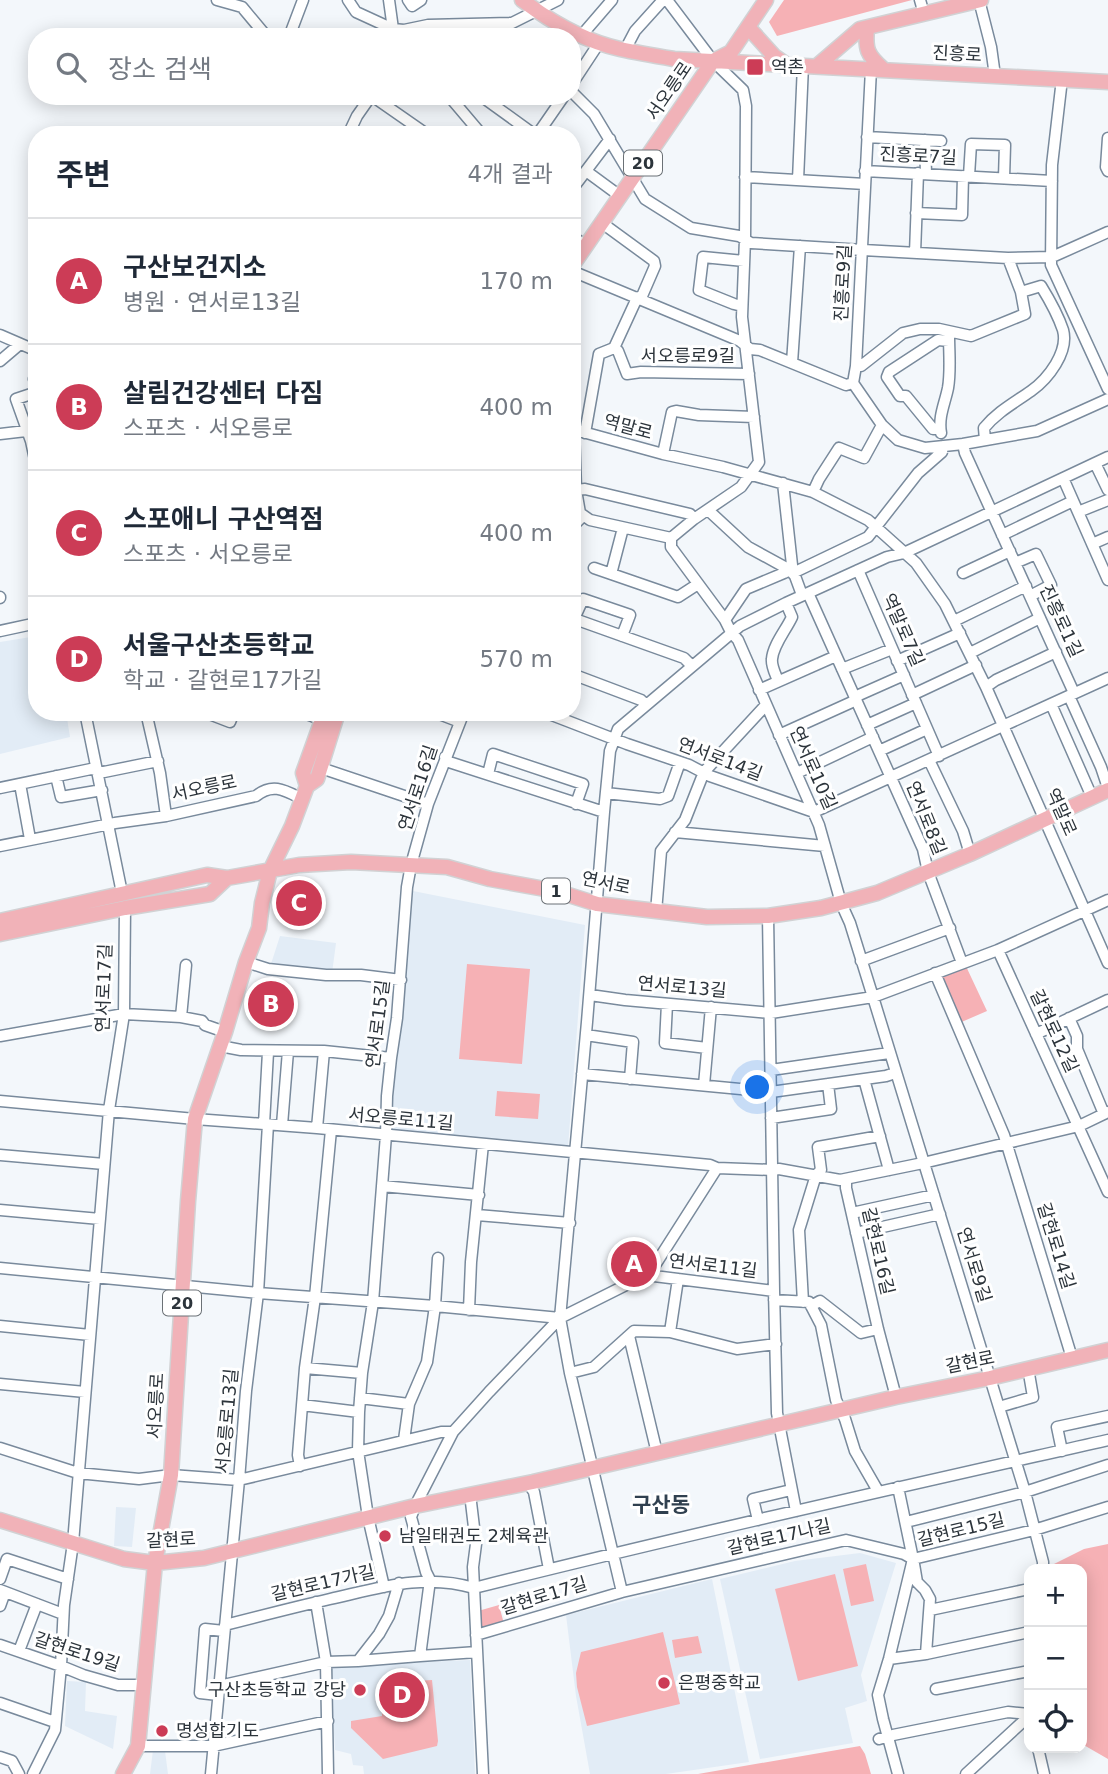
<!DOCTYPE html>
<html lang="ko">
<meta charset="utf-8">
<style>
body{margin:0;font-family:"DejaVu Sans","Noto Sans KR",sans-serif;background:#f6f6f7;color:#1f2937}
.controls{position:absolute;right:21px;bottom:21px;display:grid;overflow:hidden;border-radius:14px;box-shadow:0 4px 18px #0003}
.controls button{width:63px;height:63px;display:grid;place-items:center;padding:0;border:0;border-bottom:2px solid #e0e1e3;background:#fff;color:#1f2937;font:35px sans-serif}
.you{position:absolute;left:758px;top:1088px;width:24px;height:24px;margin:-18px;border:5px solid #fff;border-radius:50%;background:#1a73e8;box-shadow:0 0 0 10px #1a73e833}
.badge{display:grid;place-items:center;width:46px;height:46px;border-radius:50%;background:#cc3c56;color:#fff;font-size:23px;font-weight:700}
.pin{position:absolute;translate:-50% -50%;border:4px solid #fff;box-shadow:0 2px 7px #0006}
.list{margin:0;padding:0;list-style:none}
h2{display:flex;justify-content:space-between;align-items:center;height:91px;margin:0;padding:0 28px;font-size:30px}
h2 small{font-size:23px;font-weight:400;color:#747a83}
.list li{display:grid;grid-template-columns:46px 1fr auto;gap:21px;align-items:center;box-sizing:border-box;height:126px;padding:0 28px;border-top:2px solid #e0e1e3}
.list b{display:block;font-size:26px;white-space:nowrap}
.list p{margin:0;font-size:23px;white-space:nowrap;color:#747a83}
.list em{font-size:23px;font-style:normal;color:#747a83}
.icon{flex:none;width:38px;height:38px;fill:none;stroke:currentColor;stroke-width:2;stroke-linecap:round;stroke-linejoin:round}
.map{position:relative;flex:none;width:1108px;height:1774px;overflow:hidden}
.search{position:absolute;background:#fff;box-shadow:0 4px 18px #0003;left:28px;top:28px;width:553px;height:77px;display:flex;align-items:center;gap:18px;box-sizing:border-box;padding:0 24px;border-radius:28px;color:#747a83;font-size:26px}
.panel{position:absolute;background:#fff;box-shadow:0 4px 18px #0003;left:28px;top:126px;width:553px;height:595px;border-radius:28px}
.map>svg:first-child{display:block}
</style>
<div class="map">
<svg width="1108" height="1774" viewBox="0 0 1108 1774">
<rect width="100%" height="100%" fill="#f3f7fb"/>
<path fill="#e2ecf6" d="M37,636V712H66L70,737L0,754V642Z
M413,891L585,925L568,1147L390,1130L409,923Z
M280,936L336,943L332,973L270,967Z
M116,1507L136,1508L132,1547L114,1546Z
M860,1553L896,1563L861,1675L867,1701L845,1708L853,1743L760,1759L720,1579L795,1561Z
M712,1579L749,1762L666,1774H590L576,1696L566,1615Z
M470,1660L475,1774H364L363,1766L353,1765L351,1754L335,1750L330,1666Z
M67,1681L86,1682L85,1711L117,1716L113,1749L65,1726Z
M153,1750L165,1751L168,1774H150Z"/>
<path fill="#f6b1b5" d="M784,0H912L777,36L769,22Z
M964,962L987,1011L957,1024L936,973Z
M467,964L530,969L522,1064L459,1059Z
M497,1091L540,1094L538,1119L495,1116Z
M1108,1544V1759L1082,1744V1569H1052V1565L1084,1549Z
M866,1564L874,1601L851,1606L843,1569Z
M835,1574L858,1666L798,1681L775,1589Z
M499,1605L504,1624L479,1632L478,1611Z
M663,1632L680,1704L587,1726L577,1687L576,1673L581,1652Z
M698,1636L702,1653L675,1658L672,1640Z
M432,1680L438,1741L437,1746L383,1759L351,1728V1721L382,1716L381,1683Z
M860,1746L865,1754L871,1774H698Z"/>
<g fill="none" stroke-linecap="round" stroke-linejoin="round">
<defs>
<path id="minor" d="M217,0L242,7L267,37
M348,0L356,12L393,29L404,30L428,25L512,23L558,0
M389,0L393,29L398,37
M408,0L412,6L421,0
M667,0L713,61L743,90L746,106L745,239L742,317L759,462L741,487L694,519L671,538
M920,0L924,14
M979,0L991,47L995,76
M581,36L612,0
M289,37L303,0
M625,50L635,31L663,0
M1062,79L1052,165L1051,265L1108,389
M572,84L599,43
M572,92L594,114L645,199L691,228L739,236L751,243L863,250L1008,258L1052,257L1108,232
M372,96L428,135
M449,96L482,135
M481,96L535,135
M348,135L357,116L371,96
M537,135L564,96
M867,137L941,141
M1108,138L1106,167L1108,171
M925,140L926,174
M586,171L620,196
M865,171L1052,181
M969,176L971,144L1005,145L1004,178
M745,177L865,184
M798,180L803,65
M573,188L610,139
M916,213L962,215L963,176
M602,223L654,261L655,266L642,296L637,298L614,348
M572,236L586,246
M915,253L918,173
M572,271L740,341L750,349L760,350L846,385L853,383
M742,306L734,304L699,290L703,257L744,261
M0,335L37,351
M614,348L618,351L627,374L641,372L749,374
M0,361L20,344
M792,363L800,246
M856,366H861L903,333L920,329H939L971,336L1025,314L1021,292L1008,258
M37,378L34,379L37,388
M853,383L856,366L871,69
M853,383L882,425L898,440L925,448L963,444L1037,431L1108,399
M37,392L16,399L31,441L37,469
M572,429L663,454L723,467L813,492L868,520L916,563L945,604L986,687L1108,963
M574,429L576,490L580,513L590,520L671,538
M940,429H933L906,396H900L887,377L889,372L938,340L949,341
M585,433L599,354L614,348
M941,433C938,417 945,403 948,388C951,371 949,353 949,335
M0,434L26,431L37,427
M985,440L984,428C997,412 1014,403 1031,391C1048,379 1069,352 1063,330C1058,315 1049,299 1041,286L1021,292
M963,444L965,453L1074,693
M663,454L672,412L676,411L699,415L754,417
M1095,463L1108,490
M1063,478L1108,580
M813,492L819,479L839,448L864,458L882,425
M572,494L576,490L585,489L690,514L694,519
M708,510L748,547L790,570L795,576L802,595
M1078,512L1108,500
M572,527L583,516
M1002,535L1073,501
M671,538V547L725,620L731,632L738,640L819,825L841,903L850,923L873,997L1025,1492L1043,1562V1569
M1092,544L1108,537
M1015,563L1036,554L1051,585L1030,596
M594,568L678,597L698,584
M790,570L795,572L868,537L918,473L942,452L943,446
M858,570L939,756
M963,573L1010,551
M611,574L623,528
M808,593L923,849L928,872L962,963
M0,597V598
M572,618L684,658L692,666
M574,619L583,599L630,615L622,636
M725,620L746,589L784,573L790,570L792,565L783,483
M954,621L1026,586
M0,631L37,623
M970,653L1040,618
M897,661L960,633
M842,669L892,649
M572,674L641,700L646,705
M778,681C776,675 771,666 772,659C773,645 786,630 792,617L786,603
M986,687L996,680L1056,652
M759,690L836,656
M912,695L976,665
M1069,696L1101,767L1108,788
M1051,704L1092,797
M85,712L122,893
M146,712L160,773L166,816
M204,712L230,722L234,712
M301,712L317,718L322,723
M434,712L460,722
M544,712L627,744L689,765L710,776L814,812L1108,678
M867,725L916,703
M779,735L852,702L859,695L904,675
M879,751L927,729
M445,757L449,762L604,812
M929,760L963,831L970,854
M321,768L428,804
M797,773L873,737
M488,774L493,754L583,784L576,804
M56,776L61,797L102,790
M20,784L30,839
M0,788L91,769L104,772L158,761
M606,793L660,799L668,796L680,762
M675,832L825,846
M0,846L115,823L166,816L256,796C273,782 286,791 302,799
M656,912L661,851L685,820L704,772L766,705
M768,916L774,1291L777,1413L796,1511
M998,950L1108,1192
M861,961L950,928
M246,962L268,969L326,975H361L401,980
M935,973L1004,1135L1072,1358
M590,995L625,1000L771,1013L873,997L998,950L1108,900
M667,1004L665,1043L707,1048
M181,1017L186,965
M1069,1018L1077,1036V1049L1104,1114
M1036,1034L1108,1000
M586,1035L633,1042L630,1079
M0,1036L124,1014L181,1017L202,1021L205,1025L225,1032
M220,1046L241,1050L324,1051L391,1058
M771,1070L889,1053
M582,1074L771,1092L886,1076L895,1073
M864,1079L889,1170
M704,1085L711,1007
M0,1101L195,1119L317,1128L710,1165L717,1168L773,1170L779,1169L840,1180L923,1163L1079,1126L1108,1112
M771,1118L831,1109L828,1084
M264,1124L268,1052
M282,1125L288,1051
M317,1128L324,1051
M0,1155L104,1164
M846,1179V1188L878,1329L896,1397
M382,1186L479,1195
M0,1210L100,1219
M852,1213L934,1195
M477,1215L570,1223
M856,1233L940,1214
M0,1268L258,1293L435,1306L560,1318
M650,1273L654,1276L774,1291
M774,1300L809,1302L821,1325L836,1400L845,1419L855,1451L878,1491
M803,1302L799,1230L816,1175L821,1170L818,1147L880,1136
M811,1306L820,1301L861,1333L878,1329
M469,1310L471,1262L483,1144
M0,1326L90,1335
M670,1332L678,1279
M629,1336L657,1453
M305,1368L362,1373
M570,1373L594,1367L634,1331L670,1332L737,1349L776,1344
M0,1384L85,1392
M360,1398L409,1404
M302,1405L359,1412
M999,1407L1033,1397L1028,1368
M404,1440L409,1404L427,1362L435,1306L438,1258
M0,1448L78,1473L139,1479L171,1475L239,1480L441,1432H453
M1062,1451L1057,1427L1108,1416
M300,1466L298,1455L305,1368L315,1297L331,1130
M528,1483L534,1492L549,1569
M470,1494L476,1544L473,1567L483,1774
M758,1520L753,1499L791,1490
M906,1522L1025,1492L1108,1465
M913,1559L1034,1530L1108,1507
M914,1564L917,1582L925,1590L930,1599L926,1654
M0,1579L7,1559L68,1579
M384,1587L368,1517L358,1451L359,1412L362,1373L373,1302L386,1135L387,1096L391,1058L397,1018L407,887L411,865L428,804L464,712
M0,1590L63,1614
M622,1592L570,1373L560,1318L587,1022L604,812L610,751L618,729L740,626L786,603L887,557L904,553L1108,457
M316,1602L326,1662L358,1661L379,1634L389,1616L399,1583
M0,1606L5,1592
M930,1610L1029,1589
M225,1625C260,1616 295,1607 330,1599C379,1588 424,1573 474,1588C685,1535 896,1488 1108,1440
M476,1635L622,1592L846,1540L904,1554L913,1559L898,1487
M0,1645L61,1666L83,1675L118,1685H144
M19,1651L37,1604
M420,1656L477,1652
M889,1659L926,1654L1029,1632
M358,1661L420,1656L430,1580L426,1572L411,1517L415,1506L453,1432L489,1392L560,1318L650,1273L717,1168
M219,1686L326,1662L328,1774
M936,1689L1029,1671
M218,1695L200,1693L205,1629L224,1631
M0,1703L55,1722
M879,1739L893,1735L1008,1712L1029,1714
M138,1746H213L328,1721
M1038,1748L1044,1774
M0,1757L12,1761L19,1774
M33,1774L55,1730L61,1666L64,1605L73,1543L109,1110L124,1014L125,908
M211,1774L239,1480L246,1391L258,1293L268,1124
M898,1774L883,1719L878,1695L889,1659L913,1559
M966,1774L1029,1716"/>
<path id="major" d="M522,0C551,22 584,41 620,49C638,53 656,56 674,59L1108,82
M748,27L774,56L784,63
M867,28C865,49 867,55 883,69
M817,66L860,29L981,0
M572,266L713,61L731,52L766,0
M307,786L303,773L325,712
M0,921L207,875L227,878L299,865L351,862L447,867L490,879L556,891L597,904L707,917L768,916L821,908L877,893L970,854L1108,790
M0,934L125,908L210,894L227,878
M0,1520L124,1559L155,1563L204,1558L415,1506L533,1482L896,1397L990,1378L1108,1350
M123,1774L138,1746L155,1563L171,1475L188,1201L195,1119L225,1032L246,962L259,928L262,903L270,871L292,826L307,786L317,779L338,712"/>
</defs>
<use href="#minor" stroke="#798a9c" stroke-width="13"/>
<use href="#major" stroke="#d1d2d4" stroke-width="17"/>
<use href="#minor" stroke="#fff" stroke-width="10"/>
<use href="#major" stroke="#f1b2b8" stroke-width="14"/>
</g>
<g fill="#cc3c56" stroke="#fff" stroke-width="2.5">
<rect x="746" y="58" width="18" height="18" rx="3.5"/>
<circle cx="385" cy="1536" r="7"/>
<circle cx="664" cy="1683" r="7"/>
<circle cx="360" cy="1690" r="7"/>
<circle cx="162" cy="1731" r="7"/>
</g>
<g text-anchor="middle" stroke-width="6" stroke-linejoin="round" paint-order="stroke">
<g fill="#fff" stroke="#6b7176" stroke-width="2">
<rect x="624" y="150.5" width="38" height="25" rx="5"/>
<rect x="542" y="878.5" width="28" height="25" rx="5"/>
<rect x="163" y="1290.5" width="38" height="25" rx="5"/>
</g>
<g font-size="16" font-weight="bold" fill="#2c343b">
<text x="643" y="169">20</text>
<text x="556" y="897">1</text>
<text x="182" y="1309">20</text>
</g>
<g font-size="18" fill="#2c343b" stroke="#fff">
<text transform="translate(957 54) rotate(3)" y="6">진흥로</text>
<text transform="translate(669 91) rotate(-56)" y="6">서오릉로</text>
<text transform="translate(918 156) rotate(3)" y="6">진흥로7길</text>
<text transform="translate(843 283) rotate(-87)" y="6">진흥로9길</text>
<text x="688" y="362">서오릉로9길</text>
<text transform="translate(628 427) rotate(15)" y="6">역말로</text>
<text transform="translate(1061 621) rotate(65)" y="6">진흥로1길</text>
<text transform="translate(903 630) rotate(66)" y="6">역말로7길</text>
<text transform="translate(720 759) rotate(21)" y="6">연서로14길</text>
<text transform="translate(813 768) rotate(66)" y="6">연서로10길</text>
<text transform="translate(204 788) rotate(-12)" y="6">서오릉로</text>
<text transform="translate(418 788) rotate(-72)" y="6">연서로16길</text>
<text transform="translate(1061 812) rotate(66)" y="6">역말로</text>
<text transform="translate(926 818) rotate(68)" y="6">연서로8길</text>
<text transform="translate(606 883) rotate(12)" y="6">연서로</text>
<text transform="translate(682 987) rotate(5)" y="6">연서로13길</text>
<text transform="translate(104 988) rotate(-88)" y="6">연서로17길</text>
<text transform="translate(378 1024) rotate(-83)" y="6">연서로15길</text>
<text transform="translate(1054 1031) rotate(65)" y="6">갈현로12길</text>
<text transform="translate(401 1119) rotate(5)" y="6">서오릉로11길</text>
<text transform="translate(1056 1246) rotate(73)" y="6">갈현로14길</text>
<text transform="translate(878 1251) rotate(77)" y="6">갈현로16길</text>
<text transform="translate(974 1265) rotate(73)" y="6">연서로9길</text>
<text transform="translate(713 1266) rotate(7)" y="6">연서로11길</text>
<text transform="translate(970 1362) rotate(-12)" y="6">갈현로</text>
<text transform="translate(156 1406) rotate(-87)" y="6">서오릉로</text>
<text transform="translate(227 1421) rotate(-85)" y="6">서오릉로13길</text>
<text transform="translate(961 1530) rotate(-14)" y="6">갈현로15길</text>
<text transform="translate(779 1537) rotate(-13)" y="6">갈현로17나길</text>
<text transform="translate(171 1540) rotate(-3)" y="6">갈현로</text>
<text transform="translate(323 1583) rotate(-13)" y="6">갈현로17가길</text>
<text transform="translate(544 1596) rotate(-17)" y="6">갈현로17길</text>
<text transform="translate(77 1652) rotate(18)" y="6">갈현로19길</text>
</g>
<g font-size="18" fill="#2c343b" stroke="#fff" text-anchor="start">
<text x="771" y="73">역촌</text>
<text x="399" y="1542">남일태권도 2체육관</text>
<text x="678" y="1689">은평중학교</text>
<text x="346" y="1696" text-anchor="end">구산초등학교 강당</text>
<text x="176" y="1737">명성합기도</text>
</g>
<g font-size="21" font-weight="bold" fill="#30404f" stroke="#fff">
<text x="661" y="1512">구산동</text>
</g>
</g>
</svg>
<div class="controls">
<button>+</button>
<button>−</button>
<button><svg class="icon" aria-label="locate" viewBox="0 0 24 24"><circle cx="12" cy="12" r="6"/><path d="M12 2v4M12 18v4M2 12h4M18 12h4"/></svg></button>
</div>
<div class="you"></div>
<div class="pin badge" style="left:634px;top:1264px">A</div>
<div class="pin badge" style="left:271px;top:1004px">B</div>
<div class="pin badge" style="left:299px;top:903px">C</div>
<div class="pin badge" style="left:402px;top:1695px">D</div>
<div class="search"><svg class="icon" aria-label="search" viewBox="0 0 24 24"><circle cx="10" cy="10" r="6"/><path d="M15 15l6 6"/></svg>장소 검색</div>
<section class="panel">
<h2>주변<small>4개 결과</small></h2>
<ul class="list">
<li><span class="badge">A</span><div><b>구산보건지소</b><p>병원 · 연서로13길</p></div><em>170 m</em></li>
<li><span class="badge">B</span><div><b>살림건강센터 다짐</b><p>스포츠 · 서오릉로</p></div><em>400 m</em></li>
<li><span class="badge">C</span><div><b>스포애니 구산역점</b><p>스포츠 · 서오릉로</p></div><em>400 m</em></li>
<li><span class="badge">D</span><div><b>서울구산초등학교</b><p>학교 · 갈현로17가길</p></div><em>570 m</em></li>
</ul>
</section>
</div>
